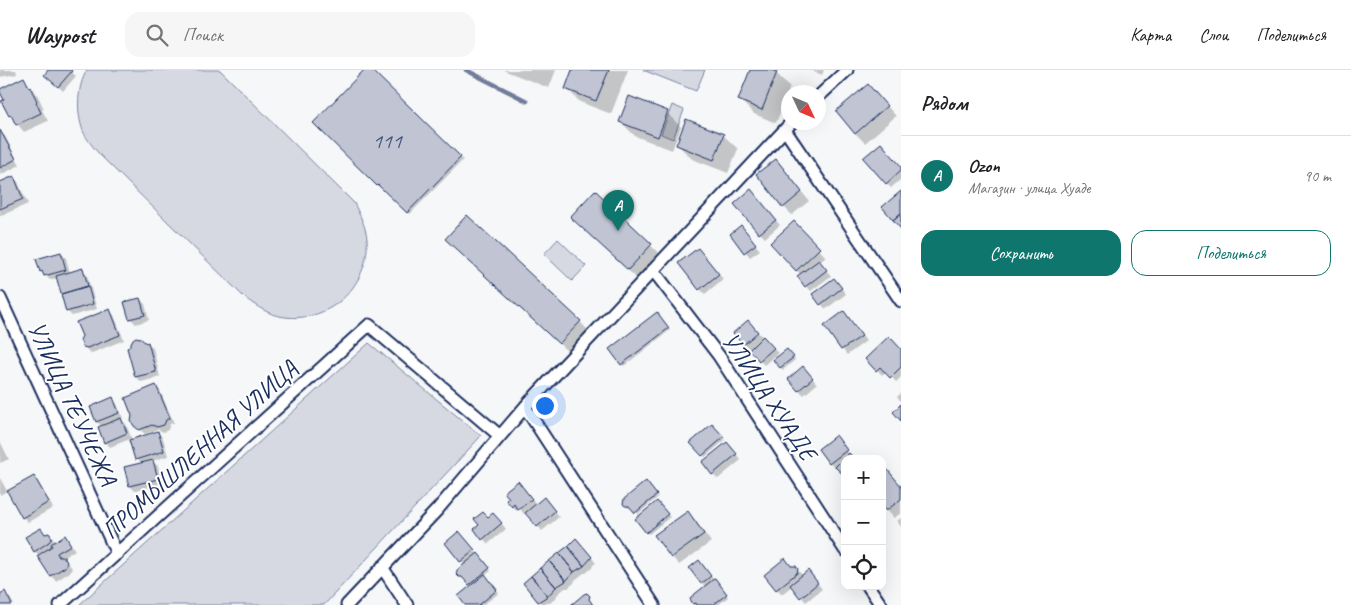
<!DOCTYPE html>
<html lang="ru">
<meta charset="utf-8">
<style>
body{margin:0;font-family:Caveat,sans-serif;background:#f6f6f6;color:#202124}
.controls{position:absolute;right:15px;bottom:15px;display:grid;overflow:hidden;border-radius:10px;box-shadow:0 5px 20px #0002}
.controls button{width:45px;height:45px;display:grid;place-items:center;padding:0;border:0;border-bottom:1px solid #e0e0e0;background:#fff;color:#202124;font:25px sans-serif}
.compass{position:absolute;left:781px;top:15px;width:45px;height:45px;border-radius:50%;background:#fff;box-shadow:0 5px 20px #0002;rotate:134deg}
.you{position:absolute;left:544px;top:335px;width:18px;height:18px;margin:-12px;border:4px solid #fff;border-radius:50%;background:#1a73e8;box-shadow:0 0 0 8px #1a73e833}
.badge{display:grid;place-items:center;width:32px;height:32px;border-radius:50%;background:#0f766e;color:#fff;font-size:16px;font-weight:700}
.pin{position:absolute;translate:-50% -41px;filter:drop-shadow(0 1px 2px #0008)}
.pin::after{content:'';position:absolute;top:26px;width:18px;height:15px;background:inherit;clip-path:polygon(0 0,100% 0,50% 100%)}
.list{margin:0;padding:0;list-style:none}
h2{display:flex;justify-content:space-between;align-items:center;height:65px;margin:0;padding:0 20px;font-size:21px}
h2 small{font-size:16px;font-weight:400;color:#757577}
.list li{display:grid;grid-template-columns:32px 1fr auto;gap:15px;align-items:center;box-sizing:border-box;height:80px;padding:0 20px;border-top:1px solid #e0e0e0}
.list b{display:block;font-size:19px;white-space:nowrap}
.list p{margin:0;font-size:16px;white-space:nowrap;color:#757577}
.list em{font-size:16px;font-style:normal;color:#757577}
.actions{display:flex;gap:10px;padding:15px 20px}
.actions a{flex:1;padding:11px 0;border:1px solid #0f766e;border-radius:15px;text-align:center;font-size:18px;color:#0f766e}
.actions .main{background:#0f766e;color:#fff}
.icon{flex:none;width:28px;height:28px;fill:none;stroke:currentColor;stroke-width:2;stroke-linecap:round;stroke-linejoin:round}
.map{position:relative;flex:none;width:901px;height:535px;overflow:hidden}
header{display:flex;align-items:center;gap:30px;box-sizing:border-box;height:70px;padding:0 25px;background:#fff;border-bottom:1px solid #e0e0e0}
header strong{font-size:24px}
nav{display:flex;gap:28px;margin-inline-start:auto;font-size:18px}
.search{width:350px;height:45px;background:#f6f6f6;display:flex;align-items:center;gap:12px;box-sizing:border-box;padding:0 18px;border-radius:15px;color:#757577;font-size:19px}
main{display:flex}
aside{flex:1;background:#fff}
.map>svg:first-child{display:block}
</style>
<header>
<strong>Waypost</strong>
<div class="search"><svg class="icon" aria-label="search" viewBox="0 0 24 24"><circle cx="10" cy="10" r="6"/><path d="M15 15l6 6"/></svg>Поиск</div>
<nav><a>Карта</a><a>Слои</a><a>Поделиться</a></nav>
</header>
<main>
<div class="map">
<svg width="901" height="535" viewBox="0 0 901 535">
<rect width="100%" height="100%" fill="#f6f7f9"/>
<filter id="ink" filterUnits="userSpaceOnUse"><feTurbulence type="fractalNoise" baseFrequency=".02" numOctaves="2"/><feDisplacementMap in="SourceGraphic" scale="10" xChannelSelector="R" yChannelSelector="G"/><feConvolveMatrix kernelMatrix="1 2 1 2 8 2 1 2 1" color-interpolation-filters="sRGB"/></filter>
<g filter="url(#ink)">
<path fill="#d6d9e2" stroke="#7884a0" d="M87,0H220L354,133C359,144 366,156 367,169C370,217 327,256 279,246C266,243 255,235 245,228L101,86C94,78 87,70 83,61C76,42 77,17 87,0Z
M643,0H705L696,21Z
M672,35L684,40L673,69L661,64Z
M558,169L586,196L572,211L544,184Z
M369,273L481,366L324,535H79Z"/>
<path fill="#0003" d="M0,0H16L17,4L0,7Z
M50,0H69L76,6L63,21L51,10Z
M366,0H371L463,90L410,144L381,116L380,117L314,53Z
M503,0H556L549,18Z
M573,0H628L611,44L580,32L566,18Z
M752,0H768L776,3L790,17L776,53L754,44L740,30Z
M811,0H824L822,5Z
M24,9L31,17L38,26L44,39L42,40L48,51L24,62L10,45L5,30Z
M868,15L896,46L865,73L855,63Z
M667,43L681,57L672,80L635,66L621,52Z
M0,61L5,66L20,95L0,105Z
M723,65L738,79L728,103L692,89L678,75Z
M776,90L783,98L809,131L792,145L784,137Z
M901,97V109L891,118L886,113Z
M13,107L18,112L28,134L0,146V113Z
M595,122L669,193L646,217L590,165Z
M755,126L780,155L765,168L760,163Z
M801,160L826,187L820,192L831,206L811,221L806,216L801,205L771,173Z
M745,162L760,180L750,187L731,164Z
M61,183L66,188L70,203L82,200L87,205L97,239L72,246L67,241L57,208L50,210L41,201Z
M703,184L723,209L705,224L700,219Z
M465,187L580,252L598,270L578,291Z
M838,214L846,224L826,239L821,234Z
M140,229L145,234L149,250L136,254L131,249L126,233Z
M109,240L114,245L124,270L92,283L89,282L84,276Z
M659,246L670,260L624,296L622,294Z
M849,248L866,271L847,285L825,257Z
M753,257L778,283L764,295L744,274Z
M148,273L153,278L160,307L141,312L136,307L129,279Z
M787,280L795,290L783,300L775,290Z
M901,281V307L896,312L886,301L882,305L867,289Z
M808,303L817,314L804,325L799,320Z
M156,316L160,321L174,353L170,354L168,360L163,362L158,359L145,364L135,356Z
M901,323V331L897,327Z
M112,329L117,334L123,348L121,349L126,354L132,370L158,363L163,368L168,386L152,391L158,396L162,414L135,421L130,416L142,394L137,389L130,369L110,377L105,372L102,357L97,352L91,337Z
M712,356L725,370L705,387L692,373Z
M836,367L851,386L845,389L835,398L830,393Z
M0,371L9,389L0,393Z
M732,379L741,390L718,409L713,404Z
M33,407L38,412L53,438L28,452L23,447Z
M0,408L7,421L0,425Z
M648,415L658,427L638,444L632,437L628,438L624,434Z
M901,416V443L894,448L882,435Z
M523,418L537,435L548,434L559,447L542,461L526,442L524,444L520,439L517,441L513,436Z
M659,435L670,447L649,464L647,462Z
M688,443L695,450L711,472L679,495L672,487Z
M901,448V457L897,451Z
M488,449H498L506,459L488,474L476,460Z
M41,459L46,465L49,464L56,473L65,467L75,480L63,488L72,498L70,502L56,511L51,506L39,486L35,481Z
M464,467L491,501L484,506L499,523L483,535H467L472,516L465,509H463L458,503L465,495L461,491Z
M581,475L596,493L593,495L592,498L586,503H584L575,510L574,513L568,518H565L557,525L556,528L550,533H547L543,535L539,531Z
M699,492L728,527L718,535H696L694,533L706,517L702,513Z
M795,497L803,506L813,507L822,519L806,532L792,516L782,524L777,519Z
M5,523L10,528L14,535H0V525Z"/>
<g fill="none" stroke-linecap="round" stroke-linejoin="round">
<path stroke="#707c99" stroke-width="4.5" d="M466,0L527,31"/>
</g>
<path fill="#c0c4d3" stroke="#1b2f5e" d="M48,0H71L72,1L58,17L44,5Z
M364,0H372L461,87L407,143L378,115L377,116L313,53Z
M572,0H609L596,31L565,19Z
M750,0H771L777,2L762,40L738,30Z
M24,7L29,17H30L37,31L36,32L41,43L16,55L11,45L9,46L1,31L4,30L0,22V19Z
M868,14L887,36L855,64L836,41Z
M629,26L668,41L658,67L619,52Z
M686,49L724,64L714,90L676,75Z
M0,60L16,89L0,98Z
M881,73L901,96V100L886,114L863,88Z
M776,89L802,122L783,138L756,104Z
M14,106L23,129L0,139V112Z
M751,119L776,150L759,164L734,134Z
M595,120L652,174L628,200L570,147Z
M901,121V143L893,150L882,137Z
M901,143V159L893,150Z
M467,145L581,251L559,274L445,169Z
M794,151L820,178L796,201L770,173Z
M741,155L756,174L744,183L730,164Z
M698,178L719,204L699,220L678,193Z
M61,182L66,200L44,206L42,201L40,202L36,189Z
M819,190L827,200L805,217L797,206Z
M83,198L88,216L61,224L56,206Z
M834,208L842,218L820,235L812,224Z
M88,216L93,234L66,242L61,224Z
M140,228L145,245L129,249L124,232Z
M110,239L120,265L87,278L83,277L80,270L82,266L76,252Z
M844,241L862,266L841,280L824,256Z
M657,242L669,258L621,295L609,279Z
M748,250L758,262L743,275L733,263Z
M763,266L774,278L759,291L749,280Z
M889,266L901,279V297L890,308L880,297L876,301L865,289Z
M136,267L140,268L146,273L148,272L156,302L135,307L127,278L129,277L133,269Z
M787,279L794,287L780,298L773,290Z
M803,296L813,308L798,321L788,309Z
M156,315L170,348L166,350L164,355L157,357L152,355L139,360L134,356L131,351L132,346L125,328Z
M113,327L119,343L96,352L90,337Z
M901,334V351L893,342Z
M121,348L127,363L104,373L98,357Z
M712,354L724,367L702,386L690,373Z
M158,361L164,381L135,390L129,370Z
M836,365L847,380L829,394L818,379Z
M727,372L737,384L712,405L702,392Z
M849,383L855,389H845V406L835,397Z
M153,390L158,409L129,416L124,397Z
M882,393L901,416V429L886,441L882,437Z
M34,406L49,432L22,448L7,421Z
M518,411L532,429L518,440L514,434L512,437L506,430L509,428L504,422Z
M646,411L657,425L635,443L629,436H625L623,434L624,429Z
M544,427L555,441L537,457L525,443Z
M657,431L668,444L646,463L635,449Z
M688,441L704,464L671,488L654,465Z
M483,442L488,447L493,443L502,453L482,470L474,459L479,455L474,449Z
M41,458L45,464L49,463L52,468L49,472L34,482L25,467Z
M459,461L475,480L460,492L445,473Z
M65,465L71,475L57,483L59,487H64L67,492L65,497L50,506L37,486L52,476L51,474Z
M576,468L592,487L584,496L568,476Z
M568,476L584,496L574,502L559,483Z
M478,483L490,498L469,515L462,507H459L456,504L457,500Z
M559,483L574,502L566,511L549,491Z
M785,488L791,496H796L798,499L797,503L776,520L764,505Z
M699,490L711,506L701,514L689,498Z
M549,491L566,511L556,517L540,498Z
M540,498L556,517L548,526L531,506Z
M808,500L818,513L800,528L790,515Z
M485,504L497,520L479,535H465L458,526Z
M531,506L548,526L538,532L523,513Z
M715,508L727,524L713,535H697L696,533L693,534L690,529L691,527Z
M5,521L12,535H0V524Z
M587,523L590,526L589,529L593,535H571L584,524Z"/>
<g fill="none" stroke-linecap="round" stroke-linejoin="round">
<defs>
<path id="street" d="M818,27L847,0
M785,60L901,231
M653,200L719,286L845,480
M0,228L117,484
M525,337L654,535
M382,497L407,535
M868,516L881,535
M60,535L369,255L500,366
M347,535L437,440L525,337L792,52"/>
</defs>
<use href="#street" stroke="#1b2f5e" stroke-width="15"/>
<use href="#street" stroke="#fff" stroke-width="11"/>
</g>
</g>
<g text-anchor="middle" stroke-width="4" stroke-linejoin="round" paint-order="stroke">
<g font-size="22" fill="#44547b">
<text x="387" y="78">111</text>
</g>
<g font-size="25" fill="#1b2f5e" stroke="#fff">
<text transform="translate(770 326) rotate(56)" y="9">УЛИЦА ХУАДЕ</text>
<text transform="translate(73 333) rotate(65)" y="9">УЛИЦА ТЕУЧЕЖА</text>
<text transform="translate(199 379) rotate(-42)" y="9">ПРОМЫШЛЕННАЯ УЛИЦА</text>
</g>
</g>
</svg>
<div class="controls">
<button>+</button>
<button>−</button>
<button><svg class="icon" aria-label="locate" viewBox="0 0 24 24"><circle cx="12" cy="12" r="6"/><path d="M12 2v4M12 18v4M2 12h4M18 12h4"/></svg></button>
</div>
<svg class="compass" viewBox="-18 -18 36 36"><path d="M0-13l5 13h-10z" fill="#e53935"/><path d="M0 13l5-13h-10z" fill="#757577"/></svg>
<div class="you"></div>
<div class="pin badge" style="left:618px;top:161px">A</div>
</div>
<aside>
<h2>Рядом<small></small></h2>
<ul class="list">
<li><span class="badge">A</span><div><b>Ozon</b><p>Магазин · улица Хуаде</p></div><em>90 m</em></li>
</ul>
<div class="actions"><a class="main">Сохранить</a><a>Поделиться</a></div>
</aside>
</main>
